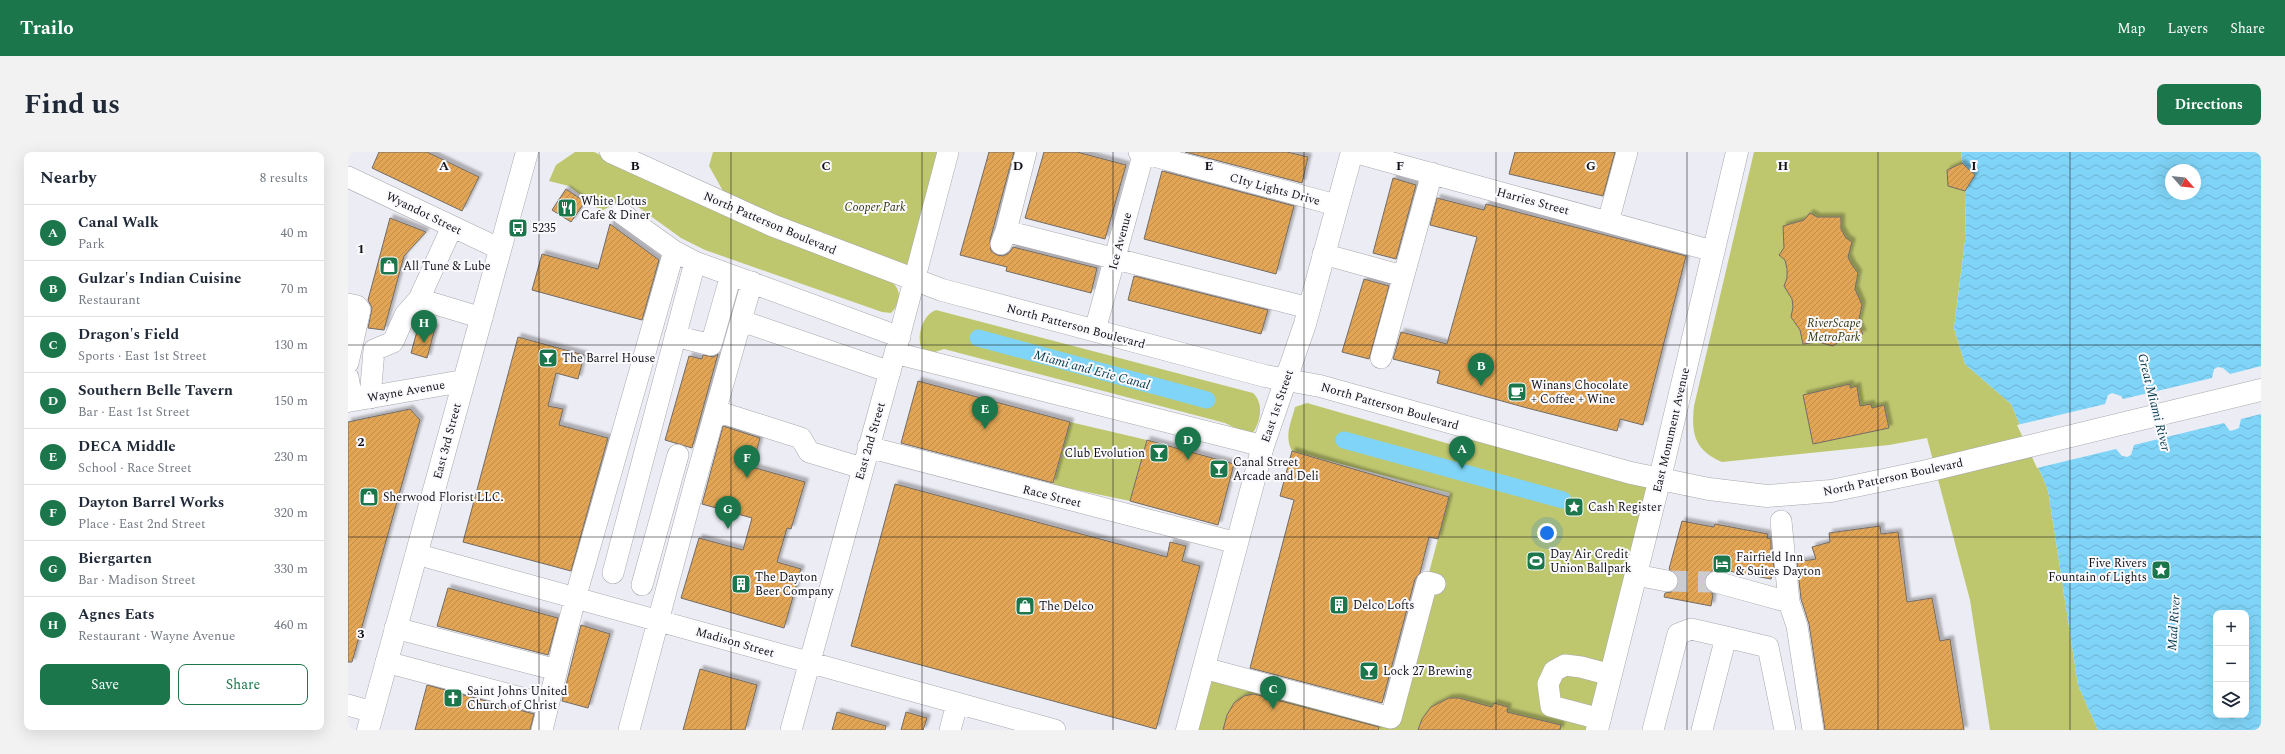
<!DOCTYPE html>
<meta charset="utf-8">
<style>
body{margin:0;font-family:Spectral,serif;background:#f2f2f3;color:#1f2937}
.controls{position:absolute;right:12px;bottom:12px;display:grid;overflow:hidden;border-radius:8px;box-shadow:0 4px 16px #0002}
.controls button{width:36px;height:36px;display:grid;place-items:center;padding:0;border:0;border-bottom:1px solid #e0e1e3;background:#fff;color:#1f2937;font:20px sans-serif}
.compass{position:absolute;left:1817px;top:12px;width:36px;height:36px;border-radius:50%;background:#fff;box-shadow:0 4px 16px #0002;rotate:117deg}
.you{position:absolute;left:1199px;top:381px;width:14px;height:14px;margin:-10px;border:3px solid #fff;border-radius:50%;background:#1a73e8;box-shadow:0 0 0 6px #1a73e833}
.badge{display:grid;place-items:center;width:26px;height:26px;border-radius:50%;background:#1c764b;color:#fff;font-size:13px;font-weight:700}
.pin{position:absolute;translate:-50% -33px;filter:drop-shadow(0 1px 2px #0008)}
.pin::after{content:'';position:absolute;top:21px;width:14px;height:12px;background:inherit;clip-path:polygon(0 0,100% 0,50% 100%)}
.list{margin:0;padding:0;list-style:none}
h2{display:flex;justify-content:space-between;align-items:center;height:52px;margin:0;padding:0 16px;font-size:17px}
h2 small{font-size:13px;font-weight:400;color:#747a83}
.list li{display:grid;grid-template-columns:26px 1fr auto;gap:12px;align-items:center;box-sizing:border-box;height:56px;padding:0 16px;border-top:1px solid #e0e1e3}
.list b{display:block;font-size:15px;white-space:nowrap}
.list p{margin:0;font-size:13px;white-space:nowrap;color:#747a83}
.list em{font-size:13px;font-style:normal;color:#747a83}
.actions{display:flex;gap:8px;padding:12px 16px}
.actions a{flex:1;padding:9px 0;border:1px solid #1c764b;border-radius:8px;text-align:center;font-size:14px;color:#1c764b}
.actions .main{background:#1c764b;color:#fff}
.icon{flex:none;width:22px;height:22px;fill:none;stroke:currentColor;stroke-width:2;stroke-linecap:round;stroke-linejoin:round}
.map{position:relative;flex:none;width:1913px;height:578px;overflow:hidden;border-radius:8px}
header{display:flex;align-items:center;gap:24px;box-sizing:border-box;height:56px;padding:0 20px;background:#1c764b;color:#fff}
header strong{font-size:19px}
nav{display:flex;gap:22px;margin-inline-start:auto;font-size:14px}
.intro{display:flex;align-items:center;justify-content:space-between;box-sizing:border-box;height:96px;padding:0 24px}
h1{margin:0;font-size:28px}
.button{padding:10px 18px;border-radius:8px;background:#1c764b;color:#fff;font-size:14px;font-weight:700}
main{display:flex;gap:24px;padding:0 24px}
aside{flex:1;background:#fff;border-radius:8px;box-shadow:0 4px 16px #0002}
.map>svg:first-child{display:block}
</style>
<header>
<strong>Trailo</strong>
<nav><a>Map</a><a>Layers</a><a>Share</a></nav>
</header>
<div class="intro"><h1>Find us</h1><a class="button">Directions</a></div>
<main>
<aside>
<h2>Nearby<small>8 results</small></h2>
<ul class="list">
<li><span class="badge">A</span><div><b>Canal Walk</b><p>Park</p></div><em>40 m</em></li>
<li><span class="badge">B</span><div><b>Gulzar's Indian Cuisine</b><p>Restaurant</p></div><em>70 m</em></li>
<li><span class="badge">C</span><div><b>Dragon's Field</b><p>Sports · East 1st Street</p></div><em>130 m</em></li>
<li><span class="badge">D</span><div><b>Southern Belle Tavern</b><p>Bar · East 1st Street</p></div><em>150 m</em></li>
<li><span class="badge">E</span><div><b>DECA Middle</b><p>School · Race Street</p></div><em>230 m</em></li>
<li><span class="badge">F</span><div><b>Dayton Barrel Works</b><p>Place · East 2nd Street</p></div><em>320 m</em></li>
<li><span class="badge">G</span><div><b>Biergarten</b><p>Bar · Madison Street</p></div><em>330 m</em></li>
<li><span class="badge">H</span><div><b>Agnes Eats</b><p>Restaurant · Wayne Avenue</p></div><em>460 m</em></li>
</ul>
<div class="actions"><a class="main">Save</a><a>Share</a></div>
</aside>
<div class="map">
<svg width="1913" height="578" viewBox="0 0 1913 578">
<defs>
<pattern id="water-waves" width="16" height="10" patternUnits="userSpaceOnUse"><rect width="16" height="10" fill="#80d4f7"/><path d="M0 5q4-4 8 0t8 0" fill="none" stroke="#6eb5d3"/></pattern>
<pattern id="building-hatch" width="6" height="6" patternUnits="userSpaceOnUse"><rect width="6" height="6" fill="#e1a555"/><path d="M-1 1l2-2M0 6l6-6M5 7l2-2" fill="none" stroke="#c08d49"/></pattern>
<filter id="shadow"><feDropShadow dx="3.5" dy="-3.5" stdDeviation="1" flood-color="#0004"/></filter>
</defs>
<rect width="100%" height="100%" fill="#ececf4"/>
<path fill="#bec76e" d="M227,0H246L544,130C554,139 553,151 543,161L534,160L357,98L333,86L286,52L263,54L253,59L221,34L201,29L208,13Z
M365,0H600L565,129L384,55L361,14Z
M1406,0H1613L1618,42L1617,89L1606,176L1617,212L1663,252L1700,338L1730,533L1750,578H1642L1622,448L1579,286L1541,293L1374,310C1347,298 1343,283 1346,254Z
M588,158L905,241C916,251 913,270 904,282L891,278L877,271L596,197L584,201L574,197C568,185 574,163 588,158Z
M959,251L1112,295L1117,275L1312,326L1247,578H839L856,519L1043,565L1102,341L944,299C936,284 943,271 947,255Z
M722,270L799,288L782,349L705,333Z"/>
<path fill="url(#water-waves)" fill-rule="evenodd" d="M1613,0H1913V578H1750L1730,533L1700,338L1663,252L1617,212L1606,176L1617,89L1618,42ZM1823,18H1847V42H1823ZM1868,461H1898V563H1868Z"/>
<path fill="#ececf4" d="M1913,214V262L1893,267L1891,276L1886,278L1882,279L1876,271L1786,293L1783,303L1779,305L1774,304L1768,297L1689,316L1669,273L1757,252L1760,243L1764,241L1773,244L1775,247L1864,226L1866,217L1870,215L1875,216L1882,222Z"/>
<g fill="none" stroke-linecap="round" stroke-linejoin="round">
<path stroke="#80d4f7" stroke-width="17" d="M630,186L859,248
M996,288L1215,348"/>
</g>
<path fill="url(#building-hatch)" stroke="#716c67" filter="url(#shadow)" d="M31,0H79L131,25L114,59L24,16Z
M641,0H666L642,88L643,99L649,103L655,104L661,101L665,95L749,116L743,141L658,119L659,115L612,103Z
M696,0H729L778,13L757,87L677,66Z
M837,0H939L960,5L954,31Z
M1167,0H1267L1255,44L1161,22Z
M1614,11L1627,23L1617,39L1600,34L1599,18Z
M814,19L946,54L928,122L796,87Z
M1045,26L1068,33L1048,107L1025,101Z
M218,37L237,50L223,70L204,58Z
M1089,46L1136,58L1138,52L1338,104L1295,273L1272,267L1269,279L1179,256L1089,231L1092,219L1045,207L1053,180L1099,192L1129,85L1082,73Z
M1462,61L1469,65H1493V77L1498,86L1504,90L1500,105L1504,113L1510,121L1507,137L1514,153L1510,172L1515,182L1497,185L1485,194L1470,190L1455,192L1452,178L1443,165L1445,155L1444,147L1436,134L1439,126V117L1437,108L1431,103L1436,96L1435,74L1456,68Z
M42,66L78,80L56,104L36,178L20,176L24,156L20,148Z
M262,72L311,108L294,168L184,138L194,102L250,117Z
M786,124L920,158L913,182L780,148Z
M1016,127L1041,134L1021,207L994,200Z
M71,172L87,176L79,206L63,201Z
M170,185L236,203L230,227L208,221L200,254L215,257L211,273L260,286L223,419L115,390Z
M370,202L344,296L317,288L341,204L354,207L355,203L366,205Z
M570,229L722,270L705,331L553,291Z
M1502,232V236L1509,234L1512,254L1523,252L1524,256L1536,253L1541,276L1465,292L1455,243Z
M62,257L72,268L4,510H0V270Z
M375,274L412,286L404,315L457,330L443,377L439,376L429,410L453,417L436,476L333,446L351,386L395,398L404,366L354,352Z
M799,288L886,312L870,373L782,349Z
M944,299L1101,345L1090,387L1081,385L1072,421L1067,427L1034,551L902,516L946,348L932,344Z
M547,332L819,405L822,390L838,394L834,409L852,414L808,577L503,494Z
M1334,369L1366,375L1367,372L1420,382L1419,386L1423,387V406L1425,407L1426,415L1423,427L1370,417L1360,421L1356,427L1359,438L1365,442L1363,454L1316,445L1317,441L1323,440L1331,432L1330,425L1321,417Z
M1532,374L1533,382L1550,380L1559,450L1584,446L1592,489L1602,487L1616,578H1477L1461,472L1453,447L1449,410L1468,407L1464,395L1482,390L1481,381Z
M100,436L210,466L200,503L89,474Z
M233,473L262,482L240,556L214,549Z
M352,517L409,533L397,578H335Z
M79,533L186,562L182,578H67Z
M906,542L1031,575L1030,578H875L879,563L886,551L896,544Z
M1101,546H1111L1144,555L1146,551L1160,555L1159,560L1213,573L1212,578H1070L1074,567L1083,555Z
M489,560L538,574L537,578H484Z
M558,560L579,566L575,578H553Z"/>
<g fill="none" stroke-linecap="round" stroke-linejoin="round">
<path stroke="#cbcbd2" stroke-width="21" stroke-dasharray="21 10" stroke-linecap="butt" d="M1319,429L1368,430"/>
<defs>
<path id="minor" d="M791,0L988,53
M1005,0L1365,99
M0,25L152,97
M273,61L326,99L347,110L552,185
M1260,70L1279,0
M104,75L71,147L134,166
M658,79L961,156
M653,92L658,79L678,0
M975,102L1055,124
M0,152L9,154L12,158L0,211
M394,169L542,220
M747,178L796,0
M327,184L363,193L383,123
M547,201L915,294
M1033,206L1084,21
M0,225L4,248
M22,246L26,198L45,190L57,163L71,147
M368,259L453,286L461,300L514,316
M520,295L889,391
M1433,369L1441,450
M68,402L707,578
M265,421L347,110
M1288,423L1319,429
M1368,430L1441,450L1449,474L1465,578
M294,433L330,303
M47,476L209,518
M1378,485L1420,495L1437,578
M213,501L227,447L326,99
M38,510L200,553
M867,519L1043,566L1079,430L1087,432
M0,553L25,560
M1252,567L1203,554L1200,532L1206,519L1217,513L1233,515L1263,523
M194,578L212,505
M281,578L348,327L404,130
M443,578L547,201L600,0
M602,578L609,552
M1305,578L1330,482L1343,477L1378,485L1354,578"/>
<path id="major" d="M263,0L426,74L594,138L917,224L972,234L1283,321L1361,337L1419,344L1483,339L1579,319L1913,238
M0,249L115,229
M20,578L179,0
M839,578L915,294L957,172L1004,0
M1249,578L1312,326L1389,0"/>
</defs>
<use href="#minor" stroke="#a7a7ae" stroke-width="22"/>
<use href="#major" stroke="#a7a7ae" stroke-width="23"/>
<use href="#minor" stroke="#fff" stroke-width="21"/>
<use href="#major" stroke="#fff" stroke-width="22"/>
</g>
<path fill="none" stroke="#121214" stroke-width="1" stroke-opacity="0.55" d="M191,0V578M383,0V578M574,0V578M765,0V578M956,0V578M1148,0V578M1339,0V578M1530,0V578M1722,0V578M0,193H1913M0,385H1913"/>
<defs>
<symbol id="restaurant-square" viewBox="-11 -11 22 22"><rect x="-9" y="-9" width="18" height="18" rx="4" fill="#1c764b" stroke="#fafafe"/><path d="M-5-6h1v4h1v-4h1v4h1v-4h1v5L-1.5 .5V6h-2V.5L-5-1ZM5-6V6H3V1.5H1.5Q1.5-4 5-6Z" fill="#fff"/></symbol>
<symbol id="bus-square" viewBox="-11 -11 22 22"><rect x="-9" y="-9" width="18" height="18" rx="4" fill="#1c764b" stroke="#fafafe"/><path d="M-5-6H5V4H4V6H2V4H-2V6H-4V4H-5ZM-3.5-4V0h7V-4ZM-3.5 1.2v1.5H-2V1.2ZM2 1.2v1.5H3.5V1.2Z" fill="#fff"/></symbol>
<symbol id="shop-square" viewBox="-11 -11 22 22"><rect x="-9" y="-9" width="18" height="18" rx="4" fill="#1c764b" stroke="#fafafe"/><path d="M-5-2.5h2.3a2.7 3.5 0 0 1 5.4 0H5L5.5 6h-11ZM-1.5-2.5h3a1.5 2.3 0 0 0-3 0Z" fill="#fff"/></symbol>
<symbol id="bar-square" viewBox="-11 -11 22 22"><rect x="-9" y="-9" width="18" height="18" rx="4" fill="#1c764b" stroke="#fafafe"/><path d="M-6-5H6L.8 .8V4.5H3.5V6h-7V4.5H-.8V.8Z" fill="#fff"/></symbol>
<symbol id="cafe-square" viewBox="-11 -11 22 22"><rect x="-9" y="-9" width="18" height="18" rx="4" fill="#1c764b" stroke="#fafafe"/><path d="M-5.5-4.5H6V0H3Q3 3.5 0 3.5H-2.5Q-5.5 3.5-5.5 0ZM3-3.2v2h1.7v-2ZM-6 4.5H4V6H-6Z" fill="#fff"/></symbol>
<symbol id="sight-square" viewBox="-11 -11 22 22"><rect x="-9" y="-9" width="18" height="18" rx="4" fill="#1c764b" stroke="#fafafe"/><path d="M0-6L1.8-2.2L6-1.7L2.9 1.2L3.7 5.4L0 3.3L-3.7 5.4L-2.9 1.2L-6-1.7L-1.8-2.2Z" fill="#fff"/></symbol>
<symbol id="stadium-square" viewBox="-11 -11 22 22"><rect x="-9" y="-9" width="18" height="18" rx="4" fill="#1c764b" stroke="#fafafe"/><path d="M0-5a6.5 5 0 1 0 0 10a6.5 5 0 1 0 0-10ZM-3.5-1.8h7v3.6h-7Z" fill="#fff"/></symbol>
<symbol id="hotel-square" viewBox="-11 -11 22 22"><rect x="-9" y="-9" width="18" height="18" rx="4" fill="#1c764b" stroke="#fafafe"/><path d="M-6-4.5h1.5V1H6V5H4.5V3h-9V5H-6ZM-4 0a1.8 1.8 0 1 1 3.6 0ZM.5 0V-2.5h3Q6-2.5 6 0Z" fill="#fff"/></symbol>
<symbol id="building-square" viewBox="-11 -11 22 22"><rect x="-9" y="-9" width="18" height="18" rx="4" fill="#1c764b" stroke="#fafafe"/><path d="M-4-6H4V6H1V3H-1V6H-4ZM-2.5-4.3h1.7v1.8h-1.7ZM.8-4.3h1.7v1.8H.8ZM-2.5-1h1.7V.8h-1.7ZM.8-1h1.7V.8H.8Z" fill="#fff"/></symbol>
<symbol id="church-square" viewBox="-11 -11 22 22"><rect x="-9" y="-9" width="18" height="18" rx="4" fill="#1c764b" stroke="#fafafe"/><path d="M-1.2-6h2.4v3.5h3.3v2.4h-3.3V6h-2.4V-.1h-3.3v-2.4h3.3Z" fill="#fff"/></symbol>
</defs>
<g fill-rule="evenodd">
<use href="#restaurant-square" x="208" y="45" width="22" height="22"/>
<use href="#bus-square" x="159" y="65" width="22" height="22"/>
<use href="#shop-square" x="30" y="103" width="22" height="22"/>
<use href="#bar-square" x="189" y="195" width="22" height="22"/>
<use href="#cafe-square" x="1158" y="229" width="22" height="22"/>
<use href="#bar-square" x="800" y="290" width="22" height="22"/>
<use href="#bar-square" x="860" y="306" width="22" height="22"/>
<use href="#shop-square" x="10" y="334" width="22" height="22"/>
<use href="#sight-square" x="1215" y="344" width="22" height="22"/>
<use href="#stadium-square" x="1177" y="398" width="22" height="22"/>
<use href="#hotel-square" x="1363" y="401" width="22" height="22"/>
<use href="#sight-square" x="1802" y="407" width="22" height="22"/>
<use href="#building-square" x="382" y="421" width="22" height="22"/>
<use href="#building-square" x="980" y="442" width="22" height="22"/>
<use href="#shop-square" x="666" y="443" width="22" height="22"/>
<use href="#bar-square" x="1010" y="508" width="22" height="22"/>
<use href="#church-square" x="94" y="535" width="22" height="22"/>
</g>
<g text-anchor="middle" stroke-width="4" stroke-linejoin="round" paint-order="stroke">
<g font-size="12" fill="#121214" stroke="#fafafe">
<text transform="translate(927 37) rotate(15)" y="4">CIty Lights Drive</text>
<text transform="translate(1185 49) rotate(15)" y="4">Harries Street</text>
<text transform="translate(76 61) rotate(26)" y="4">Wyandot Street</text>
<text transform="translate(422 71) rotate(23)" y="4">North Patterson Boulevard</text>
<text transform="translate(772 89) rotate(-75)" y="4">Ice Avenue</text>
<text transform="translate(728 174) rotate(15)" y="4">North Patterson Boulevard</text>
<text transform="translate(58 239) rotate(-10)" y="4">Wayne Avenue</text>
<text transform="translate(929 254) rotate(-71)" y="4">East 1st Street</text>
<text transform="translate(1042 254) rotate(16)" y="4">North Patterson Boulevard</text>
<text transform="translate(1323 278) rotate(-77)" y="4">East Monument Avenue</text>
<text transform="translate(99 289) rotate(-75)" y="4">East 3rd Street</text>
<text transform="translate(522 289) rotate(-74)" y="4">East 2nd Street</text>
<text transform="translate(1545 325) rotate(-12)" y="4">North Patterson Boulevard</text>
<text transform="translate(704 344) rotate(14)" y="4">Race Street</text>
<text transform="translate(387 490) rotate(16)" y="4">Madison Street</text>
</g>
<g font-size="12" fill="#121214" stroke="#fafafe" text-anchor="start">
<text x="233" y="53">White Lotus<tspan x="233" dy="14">Cafe &amp; Diner</tspan></text>
<text x="184" y="80">5235</text>
<text x="55" y="118">All Tune &amp; Lube</text>
<text x="214" y="210">The Barrel House</text>
<text x="1183" y="237">Winans Chocolate<tspan x="1183" dy="14">+ Coffee + Wine</tspan></text>
<text x="797" y="305" text-anchor="end">Club Evolution</text>
<text x="885" y="314">Canal Street<tspan x="885" dy="14">Arcade and Deli</tspan></text>
<text x="35" y="349">Sherwood Florist LLC.</text>
<text x="1240" y="359">Cash Register</text>
<text x="1202" y="406">Day Air Credit<tspan x="1202" dy="14">Union Ballpark</tspan></text>
<text x="1388" y="409">Fairfield Inn<tspan x="1388" dy="14">&amp; Suites Dayton</tspan></text>
<text x="1799" y="415" text-anchor="end">Five Rivers<tspan x="1799" dy="14">Fountain of Lights</tspan></text>
<text x="407" y="429">The Dayton<tspan x="407" dy="14">Beer Company</tspan></text>
<text x="1005" y="457">Delco Lofts</text>
<text x="691" y="458">The Delco</text>
<text x="1035" y="523">Lock 27 Brewing</text>
<text x="119" y="543">Saint Johns United<tspan x="119" dy="14">Church of Christ</tspan></text>
</g>
<g font-size="12" font-style="italic" fill="#34370e" stroke="#fafafe">
<text x="527" y="59">Cooper Park</text>
<text x="1486" y="175">RiverScape<tspan x="1486" dy="14">MetroPark</tspan></text>
</g>
<g font-size="13" font-style="italic" fill="#03394b" stroke="#fafafe">
<text transform="translate(744 217) rotate(15)" y="5">Miami and Erie Canal</text>
<text transform="translate(1807 250) rotate(76)" y="5">Great Miami River</text>
<text transform="translate(1825 471) rotate(-86)" y="5">Mad River</text>
</g>
</g>
<g font-size="13" text-anchor="middle" font-weight="bold" fill="#121214" stroke="#fafafe" stroke-width="4" stroke-linejoin="round" paint-order="stroke">
<text x="96" y="18">A</text>
<text x="287" y="18">B</text>
<text x="478" y="18">C</text>
<text x="670" y="18">D</text>
<text x="861" y="18">E</text>
<text x="1052" y="18">F</text>
<text x="1243" y="18">G</text>
<text x="1435" y="18">H</text>
<text x="1626" y="18">I</text>
<text x="13" y="101">1</text>
<text x="13" y="294">2</text>
<text x="13" y="486">3</text>
</g>
</svg>
<div class="controls">
<button>+</button>
<button>−</button>
<button><svg class="icon" aria-label="layers" viewBox="0 0 24 24"><path d="M12 4l9 5-9 5-9-5zM3 14l9 5 9-5"/></svg></button>
</div>
<svg class="compass" viewBox="-18 -18 36 36"><path d="M0-13l5 13h-10z" fill="#e53935"/><path d="M0 13l5-13h-10z" fill="#747a83"/></svg>
<div class="you"></div>
<div class="pin badge" style="left:1114px;top:317px">A</div>
<div class="pin badge" style="left:1133px;top:234px">B</div>
<div class="pin badge" style="left:925px;top:557px">C</div>
<div class="pin badge" style="left:840px;top:308px">D</div>
<div class="pin badge" style="left:637px;top:277px">E</div>
<div class="pin badge" style="left:399px;top:326px">F</div>
<div class="pin badge" style="left:380px;top:377px">G</div>
<div class="pin badge" style="left:76px;top:191px">H</div>
</div>
</main>
